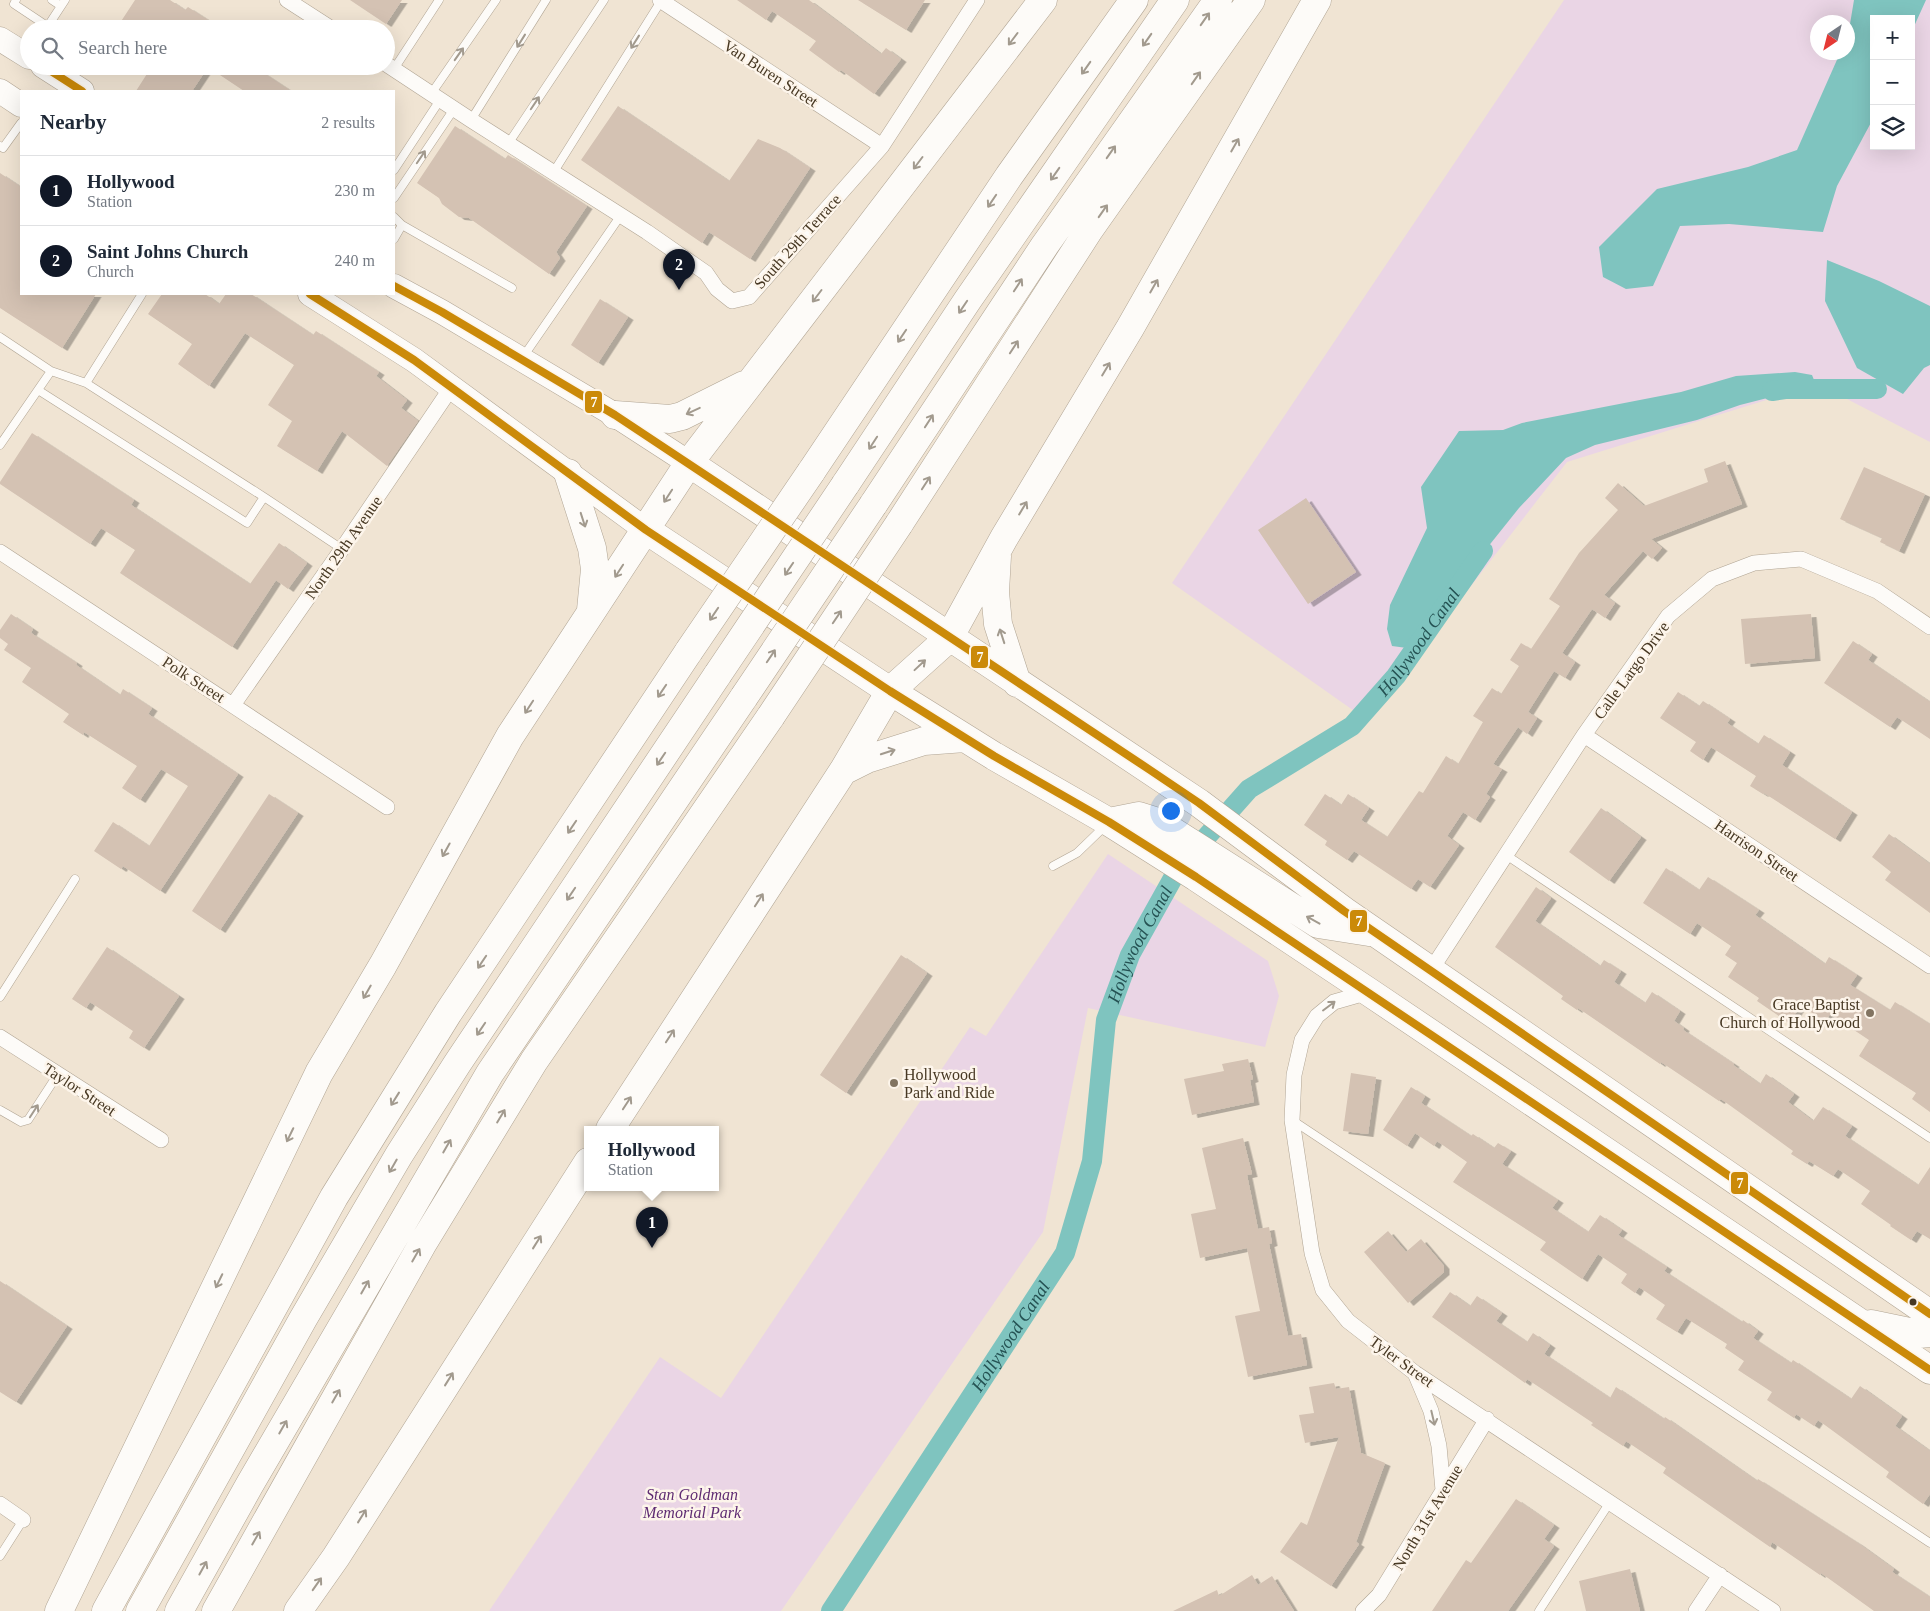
<!DOCTYPE html>
<meta charset="utf-8">
<style>
body{margin:0;font-family:Georgia,serif;background:#f2f2f3;color:#1f2937}
.controls{position:absolute;right:15px;top:15px;display:grid;overflow:hidden;border-radius:0px;box-shadow:0 5px 20px #0002}
.controls button{width:45px;height:45px;display:grid;place-items:center;padding:0;border:0;border-bottom:1px solid #e0e1e3;background:#fff;color:#1f2937;font:25px sans-serif}
.compass{position:absolute;left:1810px;top:15px;width:45px;height:45px;border-radius:50%;background:#fff;box-shadow:0 5px 20px #0002;rotate:215deg}
.you{position:absolute;left:1170px;top:810px;width:18px;height:18px;margin:-12px;border:4px solid #fff;border-radius:50%;background:#1a73e8;box-shadow:0 0 0 8px #1a73e833}
.badge{display:grid;place-items:center;width:32px;height:32px;border-radius:50%;background:#111827;color:#fff;font-size:16px;font-weight:700}
.pin{position:absolute;translate:-50% -41px;filter:drop-shadow(0 1px 2px #0008)}
.pin::after{content:'';position:absolute;top:26px;width:18px;height:15px;background:inherit;clip-path:polygon(0 0,100% 0,50% 100%)}
.popup{position:absolute;left:584px;top:1126px;width:135px;height:65px;box-sizing:border-box;display:grid;place-content:center;border-radius:0px;background:#fff;filter:drop-shadow(0 1px 4px #0005);font-size:16px;white-space:nowrap;color:#747a83}
.popup b{font-size:19px;color:#1f2937}
.popup::after{content:'';position:absolute;left:50%;top:100%;margin-left:-10px;border:10px solid transparent;border-top-color:#fff}
.list{margin:0;padding:0;list-style:none}
h2{display:flex;justify-content:space-between;align-items:center;height:65px;margin:0;padding:0 20px;font-size:21px}
h2 small{font-size:16px;font-weight:400;color:#747a83}
.list li{display:grid;grid-template-columns:32px 1fr auto;gap:15px;align-items:center;box-sizing:border-box;height:70px;padding:0 20px;border-top:1px solid #e0e1e3}
.list b{display:block;font-size:19px;white-space:nowrap}
.list p{margin:0;font-size:16px;white-space:nowrap;color:#747a83}
.list em{font-size:16px;font-style:normal;color:#747a83}
.icon{flex:none;width:28px;height:28px;fill:none;stroke:currentColor;stroke-width:2;stroke-linecap:round;stroke-linejoin:round}
.map{position:relative;flex:none;width:1930px;height:1611px;overflow:hidden}
.search{position:absolute;background:#fff;box-shadow:0 5px 20px #0002;left:20px;top:20px;width:375px;height:55px;display:flex;align-items:center;gap:12px;box-sizing:border-box;padding:0 18px;border-radius:28px;color:#747a83;font-size:19px}
.panel{position:absolute;background:#fff;box-shadow:0 5px 20px #0002;left:20px;top:90px;width:375px;height:205px;border-radius:0px}
.map>svg:first-child{display:block}
</style>
<div class="map">
<svg width="1930" height="1611" viewBox="0 0 1930 1611">
<defs>
<filter id="shadow"><feDropShadow dx="5.5" dy="3" stdDeviation="0" flood-color="#0004"/></filter>
</defs>
<rect width="100%" height="100%" fill="#f0e4d3"/>
<path fill="#ead5e5" fill-rule="evenodd" d="M1564,0H1930V442L1818,384L1567,462L1367,720L1172,583ZM1874,19H1911V146H1874ZM1818,22H1848V52H1818Z
M1108,854L1268,961L1279,996L1265,1047L1088,1008L1043,1232L781,1611H489L660,1357L721,1398L970,1027L986,1036Z"/>
<path fill="#7fc4bf" d="M1854,0H1926L1911,33V19H1874V117L1837,186L1823,232L1729,224L1680,226L1653,286L1626,289L1603,277L1599,247L1657,189L1748,167L1797,150L1840,53L1848,52V36Z
M1827,260L1879,281L1930,306V365L1924,368L1903,394L1857,368L1825,301Z
M1795,372L1812,375L1814,380L1810,387L1740,405L1697,420L1595,445L1566,458L1519,508L1407,648L1392,646L1387,629L1390,605L1427,528L1421,487L1459,431L1503,430L1522,423L1681,392L1736,376Z"/>
<g fill="none" stroke-linecap="round" stroke-linejoin="round">
<g stroke="#7fc4bf" stroke-width="20">
<path d="M1772,391L1785,389H1877"/>
<path id="s1" d="M831,1611L1065,1253L1092,1161L1106,1020L1130,955L1178,869L1249,789L1352,726L1396,676L1483,551"/>
</g>
</g>
<path fill="#d4c2b3" filter="url(#shadow)" d="M135,0H170L185,10L188,7L222,29H116Z
M350,0H402L386,24Z
M737,0H809L881,54L886,48L901,59L874,94L841,70L839,72L809,50L816,41L772,11L766,20Z
M858,0H925L906,30Z
M152,66H253L291,91H244L208,67L192,91H136Z
M618,106L729,181L758,139L780,148L810,168L750,259L709,232L702,243L581,160Z
M455,126L505,159L508,155L587,206L556,252L560,258L549,274L469,218L459,217L442,204L439,198L417,183Z
M0,173L21,187V294H96L62,348L0,308Z
M162,294H205L219,304L226,294H251L313,335L316,331L379,372L376,376L407,400L401,408L418,421L387,466L342,431L317,471L277,446L292,421L268,405L294,365L245,333L209,386L178,364L192,344L148,314Z
M600,299L628,317L598,363L571,345Z
M32,433L134,500L131,505L250,584L279,543L307,563L288,589L276,580L232,647L120,573L135,550L101,528L90,544L0,484V482Z
M1725,461L1742,504L1651,539L1662,548L1652,559L1643,551L1604,595L1615,603L1605,618L1592,609L1562,653L1575,662L1565,678L1554,671L1528,712L1537,718L1527,734L1518,727L1493,764L1502,769L1486,794L1490,797L1475,820L1463,812L1447,836L1459,845L1430,887L1418,879L1411,889L1354,851L1347,860L1325,845L1327,841L1304,825L1325,794L1341,805L1348,794L1369,808L1361,820L1387,837L1419,791L1423,793L1446,756L1458,764L1483,722L1473,716L1492,688L1501,694L1519,666L1510,660L1521,643L1531,649L1560,606L1549,599L1579,553L1618,510L1605,498L1618,483L1644,506L1708,482L1704,469Z
M1864,467L1925,494L1899,551L1880,542L1882,538L1840,519Z
M1306,498L1356,572L1308,604L1258,530Z
M11,614L33,629L31,633L77,663L76,665L120,695L123,689L152,708L148,714L238,774L160,891L123,866L121,869L94,851L113,822L149,846L188,786L161,769L140,800L122,788L137,766L84,732L83,735L63,722L69,714L22,682L31,668L4,650L8,644L0,638V630Z
M1811,614L1815,658L1745,664L1741,619Z
M1853,641L1872,654L1868,660L1930,702V739L1897,717L1890,727L1824,683Z
M1678,692L1699,706L1703,701L1730,719L1727,723L1758,744L1764,735L1790,752L1782,765L1852,812L1835,839L1764,793L1763,794L1750,786L1756,776L1711,747L1703,760L1690,751L1696,742L1660,718Z
M269,794L298,813L220,930L192,911Z
M1601,808L1641,837L1609,881L1569,852Z
M1889,834L1930,864V913L1885,880L1891,872L1872,857Z
M1666,868L1699,890L1708,877L1759,910L1755,915L1825,964L1829,957L1857,975L1850,985L1890,1010L1895,1002L1930,1024V1112L1912,1099L1916,1093L1859,1056L1869,1040L1830,1014L1825,1022L1801,1005L1789,1023L1757,1001L1759,998L1728,977L1737,963L1725,955L1731,946L1697,923L1690,934L1643,903Z
M1536,887L1551,898L1535,921L1600,966L1604,960L1621,971L1614,982L1645,1003L1652,992L1680,1011L1674,1021L1684,1028L1683,1030L1734,1064L1733,1065L1760,1084L1766,1074L1794,1094L1788,1102L1813,1121L1823,1107L1852,1126L1845,1136L1918,1185L1930,1167V1239L1917,1231L1911,1240L1890,1226L1891,1225L1861,1204L1870,1191L1838,1169L1833,1176L1809,1161L1807,1164L1791,1154L1793,1151L1721,1099L1719,1101L1661,1062L1660,1064L1578,1008L1577,1010L1561,999L1563,996L1495,947Z
M107,947L179,996L144,1048L129,1038L133,1031L90,1002L86,1008L72,999Z
M901,955L927,973L846,1093L820,1075Z
M1248,1059L1253,1079L1250,1080L1254,1102L1192,1115L1184,1079L1224,1071L1222,1064Z
M1351,1073L1376,1077L1368,1134L1343,1131Z
M1411,1087L1425,1096L1421,1103L1471,1136L1473,1134L1494,1148L1498,1143L1511,1151L1502,1164L1558,1200L1552,1208L1588,1232L1600,1215L1622,1230L1618,1235L1667,1267L1664,1271L1742,1322L1743,1320L1758,1331L1753,1338L1791,1363L1793,1360L1851,1399L1860,1386L1902,1416L1895,1426L1930,1451V1494L1923,1504L1886,1477L1889,1472L1818,1420L1814,1426L1796,1414L1794,1418L1767,1400L1772,1392L1738,1370L1744,1361L1725,1348L1727,1344L1686,1318L1677,1332L1656,1319L1665,1305L1639,1287L1635,1293L1621,1283L1627,1274L1598,1254L1582,1279L1540,1250L1546,1242L1453,1182L1467,1162L1437,1141L1434,1146L1415,1133L1407,1146L1383,1130Z
M1243,1138L1252,1174L1247,1175L1258,1229L1269,1227L1272,1243L1269,1244L1288,1336L1301,1334L1307,1365L1248,1377L1235,1316L1260,1311L1247,1248L1200,1258L1191,1214L1216,1209L1202,1148Z
M1388,1231L1406,1252L1421,1239L1444,1266V1272L1408,1303L1364,1252Z
M0,1281L67,1326L16,1402L0,1392Z
M1450,1292L1470,1306L1477,1296L1502,1313L1496,1321L1527,1342L1533,1333L1550,1345L1544,1354L1610,1398L1616,1387L1664,1419L1665,1417L1757,1481L1758,1479L1858,1543L1894,1569L1892,1572L1930,1597V1611H1874L1821,1573L1820,1575L1772,1542L1770,1547L1663,1473L1666,1468L1626,1441L1623,1446L1591,1425L1593,1423L1527,1379L1525,1383L1432,1317Z
M1334,1383L1336,1389L1349,1387L1361,1453L1385,1463L1356,1542L1359,1544L1331,1586L1280,1552L1301,1522L1307,1525L1339,1437L1305,1443L1299,1415L1314,1413L1309,1387Z
M1516,1499L1554,1525L1544,1539L1554,1546L1508,1611H1432L1466,1560L1471,1563Z
M1630,1569L1640,1611H1586L1579,1581Z
M1252,1575L1258,1585L1272,1576L1294,1611H1173L1217,1590L1219,1596Z"/>
<g fill="none" stroke-linecap="round" stroke-linejoin="round">
<defs>
<path id="lane" d="M16,0L14,4L47,26
M52,0L61,6
M46,29L65,0
M394,69L439,0
M431,94L496,0
M471,120L546,0
M508,144L604,0
M0,146L3,148L21,123
M394,170L440,100
M553,173L661,1
M394,198L454,109
M394,217L402,225L512,288
M394,239L402,225
M0,337L51,371L0,445
M523,357L621,215
M51,371L86,383L264,497
M86,383L142,294
M38,390L247,523L264,497L342,549
M1506,855L1930,1138
M1053,866L1077,853L1106,825
M0,997L75,879
M0,1110L21,1122L28,1120L58,1074
M1292,1120L1930,1543
M0,1556L23,1520
M1539,1611L1610,1502"/>
<path id="street" d="M287,0L332,29
M660,0L882,146
M386,64L471,120L647,232L706,273L717,289L732,301L749,297L882,146L977,0
M0,552L387,807
M233,705L342,549L451,388
M1584,735L1930,966
M1431,970L1584,735L1668,616L1712,579L1754,563L1801,559L1877,591L1930,627
M1369,992L1334,1002L1317,1016L1302,1040L1294,1075L1292,1120L1312,1253L1323,1290L1348,1321L1415,1373L1773,1611
M0,1037L161,1140
M1415,1373L1431,1411L1439,1446L1443,1490
M0,1504L23,1520
M1363,1611L1379,1595L1487,1419
M1696,1611L1720,1575"/>
<path id="primary" d="M0,39L29,57
M43,66L82,91
M0,91L21,105
M394,286L442,312L615,415L689,463
M310,294L414,360L646,530"/>
<path id="highway" d="M615,415L670,419L682,416L744,385
M689,463L1199,803L1344,911L1930,1314
M811,472L1009,176L1134,0
M568,473L592,548L595,569L591,610
M845,485L967,301L1175,0
M873,505L1045,245L1218,0
M899,524L1089,230L1251,0
M646,530L890,691L994,756L1109,822L1196,877L1369,992L1930,1370
M997,556L995,592L998,624L1017,683
M843,771L867,759L924,741L965,738
M1109,822L1139,816L1158,822L1318,924L1369,932
M610,1129L843,771L890,691L949,638L1004,538L1130,328L1317,0
M1871,1324L1919,1334L1930,1333
M59,1611L319,1073L383,965L510,736L689,463L1043,0
M106,1611L334,1197L448,1013L689,651
M140,1611L303,1319L399,1155L457,1064L718,674
M179,1611L250,1484L490,1073L744,697
M216,1611L423,1243L534,1061L771,716
M298,1611L336,1557L588,1162"/>
</defs>
<use href="#lane" stroke="#b0a493" stroke-width="9"/>
<use href="#street" stroke="#b0a493" stroke-width="16"/>
<use href="#primary" stroke="#b0a493" stroke-width="25"/>
<use href="#highway" stroke="#b0a493" stroke-width="29"/>
<use href="#lane" stroke="#fdfbf8" stroke-width="8"/>
<use href="#street" stroke="#fdfbf8" stroke-width="15"/>
<use href="#primary" stroke="#fdfbf8" stroke-width="24"/>
<use href="#highway" stroke="#fdfbf8" stroke-width="28"/>
<defs>
<path id="highway-bridge" d="M689,651L811,472
M718,674L845,485
M744,697L873,505
M771,716L899,524"/>
</defs>
<use href="#highway-bridge" stroke="#b0a493" stroke-width="29" stroke-linecap="butt"/>
<use href="#highway-bridge" stroke="#fdfbf8" stroke-width="28"/>
<defs>
<path id="bus-1" d="M43,66L82,91
M394,286L442,312L615,415L1150,770L1199,803L1344,911L1930,1314
M310,294L414,360L646,530L890,691L994,756L1109,822L1196,877L1930,1370"/>
</defs>
<use href="#bus-1" stroke="#fdf5eb" stroke-width="11"/>
<use href="#bus-1" stroke="#cb8a09" stroke-width="8"/>
</g>
<defs><path id="oneway-shaft" d="M-6 0H5M1.5-3L5.5 0L1.5 3" fill="none" stroke-width="1.6" stroke-linecap="round" stroke-linejoin="round" transform="scale(1.25)"/></defs>
<g stroke="#a29a8e">
<use href="#oneway-shaft" transform="translate(1205 19) rotate(-55)"/>
<use href="#oneway-shaft" transform="translate(1013 39) rotate(127)"/>
<use href="#oneway-shaft" transform="translate(1147 40) rotate(125)"/>
<use href="#oneway-shaft" transform="translate(521 41) rotate(122)"/>
<use href="#oneway-shaft" transform="translate(635 42) rotate(122)"/>
<use href="#oneway-shaft" transform="translate(459 54) rotate(-55)"/>
<use href="#oneway-shaft" transform="translate(1086 68) rotate(125)"/>
<use href="#oneway-shaft" transform="translate(1196 78) rotate(-55)"/>
<use href="#oneway-shaft" transform="translate(535 103) rotate(-56)"/>
<use href="#oneway-shaft" transform="translate(1235 145) rotate(-60)"/>
<use href="#oneway-shaft" transform="translate(1111 152) rotate(-55)"/>
<use href="#oneway-shaft" transform="translate(421 157) rotate(-56)"/>
<use href="#oneway-shaft" transform="translate(918 163) rotate(127)"/>
<use href="#oneway-shaft" transform="translate(1055 174) rotate(125)"/>
<use href="#oneway-shaft" transform="translate(992 201) rotate(124)"/>
<use href="#oneway-shaft" transform="translate(1103 211) rotate(-55)"/>
<use href="#oneway-shaft" transform="translate(1018 285) rotate(-57)"/>
<use href="#oneway-shaft" transform="translate(1154 286) rotate(-60)"/>
<use href="#oneway-shaft" transform="translate(817 296) rotate(127)"/>
<use href="#oneway-shaft" transform="translate(963 307) rotate(124)"/>
<use href="#oneway-shaft" transform="translate(902 336) rotate(124)"/>
<use href="#oneway-shaft" transform="translate(1014 347) rotate(-57)"/>
<use href="#oneway-shaft" transform="translate(1106 369) rotate(-59)"/>
<use href="#oneway-shaft" transform="translate(693 411) rotate(155)"/>
<use href="#oneway-shaft" transform="translate(929 421) rotate(-57)"/>
<use href="#oneway-shaft" transform="translate(873 443) rotate(123)"/>
<use href="#oneway-shaft" transform="translate(926 483) rotate(-57)"/>
<use href="#oneway-shaft" transform="translate(668 496) rotate(123)"/>
<use href="#oneway-shaft" transform="translate(1023 508) rotate(-59)"/>
<use href="#oneway-shaft" transform="translate(583 520) rotate(72)"/>
<use href="#oneway-shaft" transform="translate(789 569) rotate(124)"/>
<use href="#oneway-shaft" transform="translate(619 571) rotate(123)"/>
<use href="#oneway-shaft" transform="translate(714 614) rotate(124)"/>
<use href="#oneway-shaft" transform="translate(837 617) rotate(-56)"/>
<use href="#oneway-shaft" transform="translate(1002 636) rotate(-108)"/>
<use href="#oneway-shaft" transform="translate(771 656) rotate(-56)"/>
<use href="#oneway-shaft" transform="translate(920 665) rotate(-43)"/>
<use href="#oneway-shaft" transform="translate(662 691) rotate(124)"/>
<use href="#oneway-shaft" transform="translate(529 707) rotate(123)"/>
<use href="#oneway-shaft" transform="translate(888 752) rotate(-18)"/>
<use href="#oneway-shaft" transform="translate(661 759) rotate(124)"/>
<use href="#oneway-shaft" transform="translate(572 827) rotate(124)"/>
<use href="#oneway-shaft" transform="translate(446 850) rotate(119)"/>
<use href="#oneway-shaft" transform="translate(571 894) rotate(124)"/>
<use href="#oneway-shaft" transform="translate(759 900) rotate(-57)"/>
<use href="#oneway-shaft" transform="translate(1313 920) rotate(-151)"/>
<use href="#oneway-shaft" transform="translate(482 962) rotate(124)"/>
<use href="#oneway-shaft" transform="translate(367 992) rotate(120)"/>
<use href="#oneway-shaft" transform="translate(1329 1006) rotate(-37)"/>
<use href="#oneway-shaft" transform="translate(481 1029) rotate(124)"/>
<use href="#oneway-shaft" transform="translate(670 1036) rotate(-57)"/>
<use href="#oneway-shaft" transform="translate(395 1099) rotate(122)"/>
<use href="#oneway-shaft" transform="translate(627 1103) rotate(-57)"/>
<use href="#oneway-shaft" transform="translate(34 1111) rotate(-57)"/>
<use href="#oneway-shaft" transform="translate(501 1116) rotate(-59)"/>
<use href="#oneway-shaft" transform="translate(290 1135) rotate(116)"/>
<use href="#oneway-shaft" transform="translate(447 1146) rotate(-60)"/>
<use href="#oneway-shaft" transform="translate(393 1166) rotate(120)"/>
<use href="#oneway-shaft" transform="translate(537 1242) rotate(-58)"/>
<use href="#oneway-shaft" transform="translate(416 1255) rotate(-60)"/>
<use href="#oneway-shaft" transform="translate(219 1281) rotate(116)"/>
<use href="#oneway-shaft" transform="translate(365 1287) rotate(-60)"/>
<use href="#oneway-shaft" transform="translate(449 1379) rotate(-58)"/>
<use href="#oneway-shaft" transform="translate(336 1396) rotate(-60)"/>
<use href="#oneway-shaft" transform="translate(1433 1418) rotate(77)"/>
<use href="#oneway-shaft" transform="translate(283 1427) rotate(-60)"/>
<use href="#oneway-shaft" transform="translate(362 1516) rotate(-58)"/>
<use href="#oneway-shaft" transform="translate(256 1538) rotate(-60)"/>
<use href="#oneway-shaft" transform="translate(203 1568) rotate(-61)"/>
<use href="#oneway-shaft" transform="translate(317 1584) rotate(-55)"/>
</g>
<g fill="#827461" stroke="#fdf5eb" stroke-width="2">
<circle cx="1870" cy="1013" r="5"/>
<circle cx="894" cy="1083" r="5"/>
</g>
<circle fill="#473823" stroke="#fdf5eb" stroke-width="2" cx="1913" cy="1302" r="4.5"/>
<g text-anchor="middle" stroke-width="5" stroke-linejoin="round" paint-order="stroke">
<g font-size="16" fill="#473823" stroke="#fdf5eb">
<text transform="translate(771 73) rotate(33)" y="6">Van Buren Street</text>
<text transform="translate(797 241) rotate(-48)" y="6">South 29th Terrace</text>
<text transform="translate(343 547) rotate(-55)" y="6">North 29th Avenue</text>
<text transform="translate(1631 670) rotate(-54)" y="6">Calle Largo Drive</text>
<text transform="translate(194 679) rotate(33)" y="6">Polk Street</text>
<text transform="translate(1757 850) rotate(34)" y="6">Harrison Street</text>
<text transform="translate(80 1089) rotate(33)" y="6">Taylor Street</text>
<text transform="translate(1402 1361) rotate(36)" y="6">Tyler Street</text>
<text transform="translate(1427 1517) rotate(-59)" y="6">North 31st Avenue</text>
</g>
<g font-size="16" fill="#473823" stroke="#fdf5eb" text-anchor="end">
<text x="1860" y="1010">Grace Baptist<tspan x="1860" dy="18">Church of Hollywood</tspan></text>
<text x="904" y="1080" text-anchor="start">Hollywood<tspan x="904" dy="18">Park and Ride</tspan></text>
</g>
<g font-size="16" font-style="italic" fill="#5f2c73" stroke="#fdf5eb">
<text x="692" y="1500">Stan Goldman<tspan x="692" dy="18">Memorial Park</tspan></text>
</g>
<g font-size="18" font-style="italic" fill="#255253" stroke="#fdf5eb">
<text dy="6" stroke="none"><textPath href="#s1" startOffset="1168">Hollywood Canal</textPath></text>
<text dy="6" stroke="none"><textPath href="#s1" startOffset="748">Hollywood Canal</textPath></text>
<text dy="6" stroke="none"><textPath href="#s1" startOffset="328">Hollywood Canal</textPath></text>
</g>
</g>
<g stroke="#fdf5eb" stroke-width="2">
<rect x="584" y="390" width="19" height="24" rx="5" fill="#cb8a09"/>
<rect x="970" y="645" width="19" height="24" rx="5" fill="#cb8a09"/>
<rect x="1349" y="909" width="19" height="24" rx="5" fill="#cb8a09"/>
<rect x="1730" y="1171" width="19" height="24" rx="5" fill="#cb8a09"/>
</g>
<g font-size="14" text-anchor="middle" font-weight="bold" fill="#fff">
<text x="594" y="407">7</text>
<text x="980" y="662">7</text>
<text x="1359" y="926">7</text>
<text x="1740" y="1188">7</text>
</g>
</svg>
<div class="controls">
<button>+</button>
<button>−</button>
<button><svg class="icon" aria-label="layers" viewBox="0 0 24 24"><path d="M12 4l9 5-9 5-9-5zM3 14l9 5 9-5"/></svg></button>
</div>
<svg class="compass" viewBox="-18 -18 36 36"><path d="M0-13l5 13h-10z" fill="#e53935"/><path d="M0 13l5-13h-10z" fill="#747a83"/></svg>
<div class="you"></div>
<div class="pin badge" style="left:652px;top:1248px">1</div>
<div class="popup"><b>Hollywood</b>Station</div>
<div class="pin badge" style="left:679px;top:290px">2</div>
<div class="search"><svg class="icon" aria-label="search" viewBox="0 0 24 24"><circle cx="10" cy="10" r="6"/><path d="M15 15l6 6"/></svg>Search here</div>
<section class="panel">
<h2>Nearby<small>2 results</small></h2>
<ul class="list">
<li><span class="badge">1</span><div><b>Hollywood</b><p>Station</p></div><em>230 m</em></li>
<li><span class="badge">2</span><div><b>Saint Johns Church</b><p>Church</p></div><em>240 m</em></li>
</ul>
</section>
</div>
